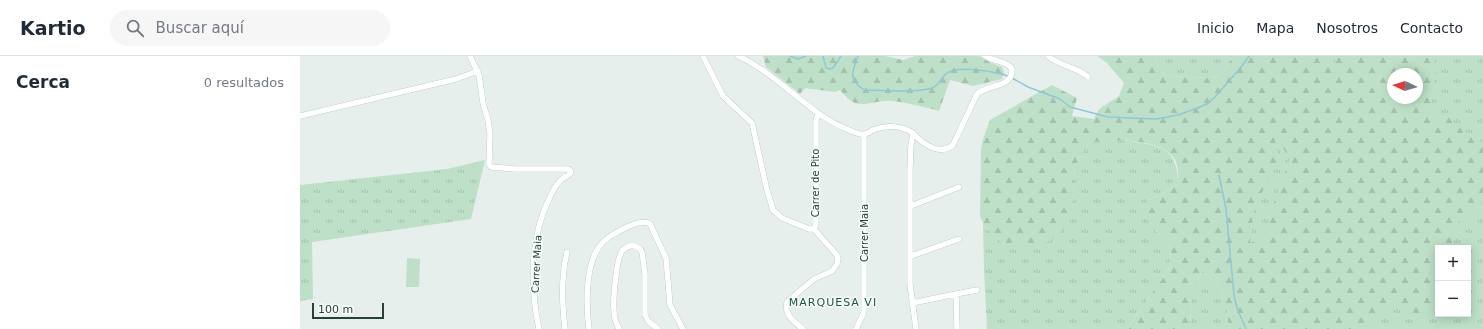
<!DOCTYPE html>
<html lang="es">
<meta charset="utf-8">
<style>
body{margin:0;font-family:"DejaVu Sans",sans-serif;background:#f6f6f7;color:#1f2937}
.controls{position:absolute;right:12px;bottom:12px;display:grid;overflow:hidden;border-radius:0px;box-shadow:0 2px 10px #0003}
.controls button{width:36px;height:36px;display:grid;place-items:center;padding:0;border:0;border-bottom:1px solid #e0e1e3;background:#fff;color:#1f2937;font:20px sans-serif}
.compass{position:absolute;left:1087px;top:12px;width:36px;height:36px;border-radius:50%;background:#fff;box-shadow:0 2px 10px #0003;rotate:274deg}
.scale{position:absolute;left:12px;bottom:10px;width:72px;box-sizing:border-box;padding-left:4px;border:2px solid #24423a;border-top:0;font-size:11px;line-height:14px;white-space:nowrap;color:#24423a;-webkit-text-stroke:3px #f7fbf9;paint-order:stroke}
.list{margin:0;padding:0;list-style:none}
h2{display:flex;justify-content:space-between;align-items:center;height:52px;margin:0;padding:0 16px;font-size:17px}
h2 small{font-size:13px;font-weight:400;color:#747a83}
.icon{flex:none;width:22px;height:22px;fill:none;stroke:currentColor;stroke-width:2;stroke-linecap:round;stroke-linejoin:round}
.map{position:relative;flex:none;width:1183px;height:273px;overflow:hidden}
header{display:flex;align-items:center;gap:24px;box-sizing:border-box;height:56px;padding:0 20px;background:#fff;border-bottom:1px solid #e0e1e3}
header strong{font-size:19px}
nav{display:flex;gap:22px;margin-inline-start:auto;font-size:14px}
.search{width:280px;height:36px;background:#f6f6f7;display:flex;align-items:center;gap:10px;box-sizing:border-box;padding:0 14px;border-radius:22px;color:#747a83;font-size:15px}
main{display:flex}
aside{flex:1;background:#fff}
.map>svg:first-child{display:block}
</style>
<header>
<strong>Kartio</strong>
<div class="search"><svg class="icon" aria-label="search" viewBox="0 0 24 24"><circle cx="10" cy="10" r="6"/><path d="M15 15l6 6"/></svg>Buscar aquí</div>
<nav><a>Inicio</a><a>Mapa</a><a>Nosotros</a><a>Contacto</a></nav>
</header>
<main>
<aside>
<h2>Cerca<small>0 resultados</small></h2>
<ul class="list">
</ul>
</aside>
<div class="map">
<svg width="1183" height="273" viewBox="0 0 1183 273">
<defs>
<pattern id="grass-tufts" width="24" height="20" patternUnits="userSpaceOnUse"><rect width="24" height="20" fill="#bfe0c8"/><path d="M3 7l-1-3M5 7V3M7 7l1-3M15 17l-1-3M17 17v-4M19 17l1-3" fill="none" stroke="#a4c1ad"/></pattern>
<pattern id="forest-firs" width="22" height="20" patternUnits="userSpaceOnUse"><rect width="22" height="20" fill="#bfe0c8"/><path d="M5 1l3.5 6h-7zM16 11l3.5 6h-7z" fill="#a4c1ad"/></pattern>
</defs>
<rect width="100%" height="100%" fill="#e6efeb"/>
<path fill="url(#grass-tufts)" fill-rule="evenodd" d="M854,0H1183V273H890L891,232L903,215L915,226L925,239L929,8L921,19L912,22L868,20L859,15ZM1093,18H1117V42H1093ZM1138,192H1168V258H1138Z
M824,84C856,90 878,88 878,128L870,134L847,145L852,172L865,183L871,193L869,213L827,273H687L684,214L683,166L686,171L706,191L772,149L775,110L789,85Z
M185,104L171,163L12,186L13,243L0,245V129L147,113Z"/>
<path fill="url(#forest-firs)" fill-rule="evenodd" d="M463,0H585L603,4L615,0H680L689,6L702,11L704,16L702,23L673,30L650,24L639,55C624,51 609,47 593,45C570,43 559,59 540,34L535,36L505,32L500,38L466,11Z
M797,0H854L859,15L868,20L912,22L921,19L929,8L932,0H1018L1019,6L1035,10L1037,0H1133L1136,14L1130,55L1149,62L1164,75L1181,86L1183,89V144L1175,158L1158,166L1152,182V192H1138V258H1142C1128,267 1101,252 1087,247L1072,260L1067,273H929L925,239L915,226L903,215L891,232L890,273H827L869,213L871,193L865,183L852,172L844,157L847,145L870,134L878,128C878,119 879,108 873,101C857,81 811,84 789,86L775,110L772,152L761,178L740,190L706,191L686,171L680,161L681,94L683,83L690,64L752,29L777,42L772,60L794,63L799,53L819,40L824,27L807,7ZM1093,18H1117V42H1093ZM974,78L990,103L969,160L971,176L963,182L950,187L954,151L979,105Z"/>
<path fill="#bfe0c8" d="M107,202L120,203L119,231H106Z"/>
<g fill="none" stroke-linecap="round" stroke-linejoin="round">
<path stroke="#8ec9d4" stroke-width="1.5" d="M490,0L498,3L506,0
M523,0L526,12L529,13L533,12L541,0
M558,0C552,16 548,23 564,34C585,34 608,37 629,33C639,31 640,22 647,17C659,9 696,16 708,20
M712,22L728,31L760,43L770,51L808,61L856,63L878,59L895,53L907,48L915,41L942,10L949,0
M919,119L926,153L934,239L937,252L946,273"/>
<defs>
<path id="minor" d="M170,0L179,19L183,47L188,64L190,78L189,108L191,111L215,113H268L271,115C270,120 266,120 262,123C256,127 252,137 249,143C230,182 230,231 239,273
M403,0L423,40L452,67L467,134L473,154L482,162L509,173H514
M438,0C480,19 506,57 549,74C554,76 559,79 564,78C567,78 570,76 573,74C586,69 601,69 613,77
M748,0C761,11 778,11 788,21
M0,60L156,23L178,15
M611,150L659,131
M514,173L516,168V64L518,58
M611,200L659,183
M656,238L677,234
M612,247L656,238L657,273
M265,273C262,248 261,220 267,196
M289,273C286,251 285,210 299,191C305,182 317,176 327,171C334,168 343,164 350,168L366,202L370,249L383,273
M319,273C316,267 314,261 314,255C313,244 316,204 322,195C325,192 329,190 333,189L340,193L342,196L345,218V259L349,266L358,273
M503,273C494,266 484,259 487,246L514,223L532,215L537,208L538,202L536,198L514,173
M556,273L564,256V78
M616,273L610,228V113L611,89L613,77C623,88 639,100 653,89L677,38C688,28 713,32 712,13C707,5 693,5 685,0"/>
</defs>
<use href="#minor" stroke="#a8b8b2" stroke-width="6"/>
<use href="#minor" stroke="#fff" stroke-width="5.5"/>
</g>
<g text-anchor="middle" stroke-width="3" stroke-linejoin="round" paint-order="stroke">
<g font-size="10" fill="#24423a" stroke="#f7fbf9">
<text transform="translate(515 127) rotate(-90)" y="4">Carrer de Pito</text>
<text transform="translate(564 177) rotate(-90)" y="4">Carrer Maia</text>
<text transform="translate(236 208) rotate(-87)" y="4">Carrer Maia</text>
</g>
<g font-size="11" letter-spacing="1" fill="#1f5548" stroke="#f7fbf9">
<text x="533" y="250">MARQUESA VI</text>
</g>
</g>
</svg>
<div class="controls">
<button>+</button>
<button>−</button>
</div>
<svg class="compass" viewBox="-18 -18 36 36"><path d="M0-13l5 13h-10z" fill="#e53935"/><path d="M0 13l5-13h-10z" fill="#747a83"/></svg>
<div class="scale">100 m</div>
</div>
</main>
